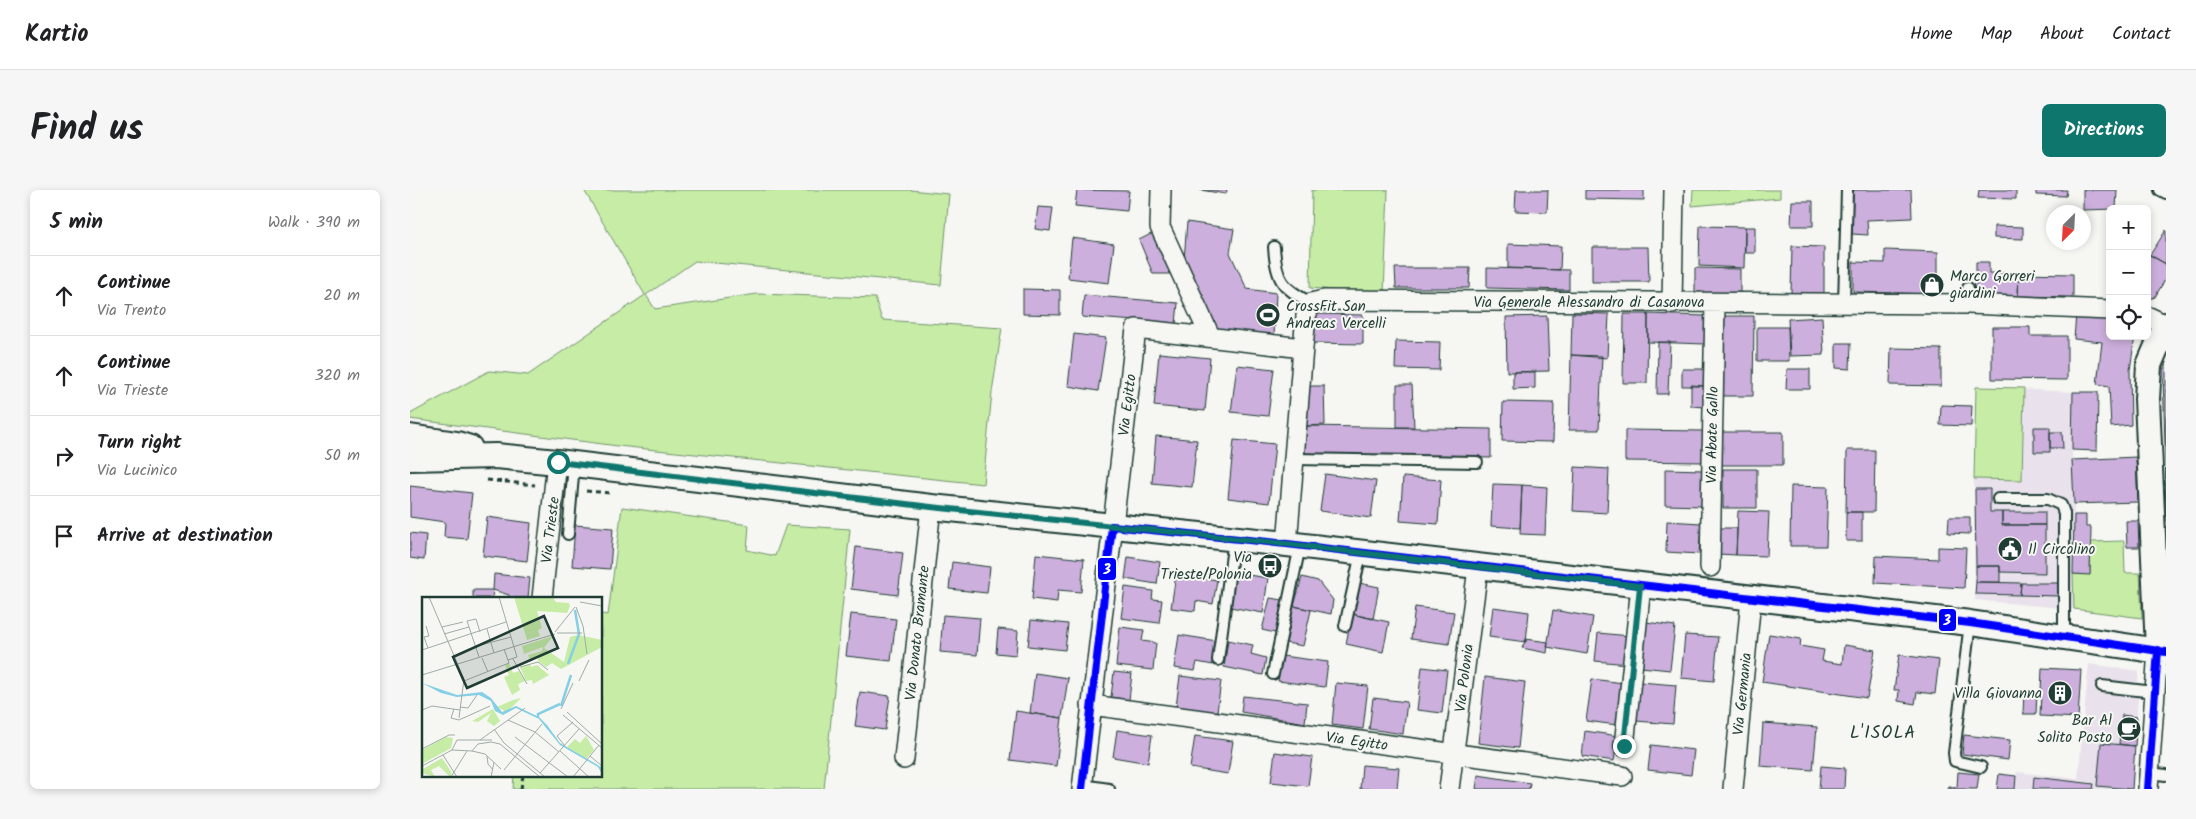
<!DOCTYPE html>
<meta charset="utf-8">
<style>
body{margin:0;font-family:Kalam,sans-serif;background:#f6f6f6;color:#202124}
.controls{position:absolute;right:15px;top:15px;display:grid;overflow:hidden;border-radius:8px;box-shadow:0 2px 8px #0003}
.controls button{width:45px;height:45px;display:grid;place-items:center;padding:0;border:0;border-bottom:1px solid #e0e0e0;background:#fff;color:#202124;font:25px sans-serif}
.compass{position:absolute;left:1636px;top:15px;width:45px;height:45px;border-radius:50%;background:#fff;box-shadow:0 2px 8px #0003;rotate:204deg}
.stop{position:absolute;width:15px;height:15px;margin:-11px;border:4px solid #0f766e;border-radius:50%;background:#fff}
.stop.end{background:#0f766e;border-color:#fff;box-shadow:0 1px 5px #0008}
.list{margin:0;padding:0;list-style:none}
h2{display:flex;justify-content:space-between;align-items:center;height:65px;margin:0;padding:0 20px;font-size:21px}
h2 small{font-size:16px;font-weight:400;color:#757577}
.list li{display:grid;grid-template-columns:32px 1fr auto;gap:15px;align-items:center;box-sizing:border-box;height:80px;padding:0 20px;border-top:1px solid #e0e0e0}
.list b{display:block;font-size:19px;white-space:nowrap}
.list p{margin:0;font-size:16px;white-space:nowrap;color:#757577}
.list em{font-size:16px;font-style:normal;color:#757577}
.icon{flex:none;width:28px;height:28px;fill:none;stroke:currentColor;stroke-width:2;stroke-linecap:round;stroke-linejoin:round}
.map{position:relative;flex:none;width:1756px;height:599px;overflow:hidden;border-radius:8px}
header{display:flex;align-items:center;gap:30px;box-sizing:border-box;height:70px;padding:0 25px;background:#fff;border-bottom:1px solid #e0e0e0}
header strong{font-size:24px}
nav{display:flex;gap:28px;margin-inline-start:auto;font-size:18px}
.intro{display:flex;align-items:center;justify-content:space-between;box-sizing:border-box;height:120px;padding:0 30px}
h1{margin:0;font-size:35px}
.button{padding:12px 22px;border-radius:8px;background:#0f766e;color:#fff;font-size:18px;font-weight:700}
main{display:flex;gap:30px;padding:0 30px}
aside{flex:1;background:#fff;border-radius:8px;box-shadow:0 2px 8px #0003}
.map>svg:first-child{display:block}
</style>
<header>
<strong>Kartio</strong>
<nav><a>Home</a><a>Map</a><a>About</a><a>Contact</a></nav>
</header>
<div class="intro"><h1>Find us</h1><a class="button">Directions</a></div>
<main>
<aside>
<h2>5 min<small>Walk · 390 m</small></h2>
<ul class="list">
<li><svg class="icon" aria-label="ahead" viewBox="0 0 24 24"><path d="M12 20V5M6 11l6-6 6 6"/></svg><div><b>Continue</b><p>Via Trento</p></div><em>20 m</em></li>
<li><svg class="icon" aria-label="ahead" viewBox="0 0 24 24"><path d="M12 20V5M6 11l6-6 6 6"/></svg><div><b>Continue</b><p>Via Trieste</p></div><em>320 m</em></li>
<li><svg class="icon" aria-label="right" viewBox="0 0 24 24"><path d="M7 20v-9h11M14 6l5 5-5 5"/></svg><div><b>Turn right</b><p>Via Lucinico</p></div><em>50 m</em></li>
<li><svg class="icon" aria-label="arrive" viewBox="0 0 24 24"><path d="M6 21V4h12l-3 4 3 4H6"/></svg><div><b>Arrive at destination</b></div></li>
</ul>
</aside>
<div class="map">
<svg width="1756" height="599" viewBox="0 0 1756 599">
<rect width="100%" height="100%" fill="#f6f6f2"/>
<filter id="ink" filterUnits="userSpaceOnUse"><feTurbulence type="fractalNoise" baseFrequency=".02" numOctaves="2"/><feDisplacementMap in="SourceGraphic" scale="10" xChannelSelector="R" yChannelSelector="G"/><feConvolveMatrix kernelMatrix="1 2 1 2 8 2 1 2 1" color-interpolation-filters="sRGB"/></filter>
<g filter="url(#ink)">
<path fill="#e9e1eb" d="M1566,197L1663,202L1662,260L1664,325V419L1565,410L1564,289Z
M1679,474L1729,481L1728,492L1725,493L1724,505L1728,507L1722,599H1605L1607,582L1668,589Z"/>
<path fill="#c6eca6" stroke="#72946d" d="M174,0H500L539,4L531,95L285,71L236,105L245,119L347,104L465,108L472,130L592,138L582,202L573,294L208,256L0,229V224L79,181L118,185L235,105Z
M902,0H978L974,104L900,98Z
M1283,0H1370V8L1282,16Z
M1566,197L1614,198L1612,290L1564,289Z
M212,317L339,335L337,360L365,366L376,335L440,339L414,599H103L104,585H191V424L198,425Z
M1714,351L1715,383H1730L1732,428L1664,419L1663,384H1680L1681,352Z"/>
<path fill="#ccafdc" stroke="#1f3d34" d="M667,0L719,1L717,21L665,16Z
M790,0H817L816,4Z
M1106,0H1138L1137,22L1105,21Z
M1175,0H1234V10L1175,9Z
M1443,0H1501L1502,28L1457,30L1458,45L1442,44Z
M1569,0H1606V9L1568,8Z
M1626,0H1657L1656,6L1626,5Z
M1673,0H1707L1706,19L1673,20Z
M1382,11H1403V36H1381Z
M628,17L643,18L640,41L625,39Z
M777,32L824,39L820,63L837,99L866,103L864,147L804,140L774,70Z
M1290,36L1335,37L1334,78L1289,76Z
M1584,36L1613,37V49L1584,48Z
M1335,37H1345V63H1335Z
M1756,40V74L1740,65Z
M743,43L761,84H743L729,50Z
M662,48L704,54L699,93L658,88Z
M1098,54L1151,56L1150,80L1098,78Z
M1382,56L1414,57V103H1381Z
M1182,57H1238L1239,92H1182Z
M1475,60L1528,62V104L1443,102V72L1475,73Z
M1740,65L1756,74V88L1745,107L1737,110V70Z
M1566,72H1579V83H1609L1608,106L1566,105Z
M985,78H1060L1059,98H986Z
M1077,78L1159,80V100L1077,98Z
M1285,78L1330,79V104L1285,103Z
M1609,83L1663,84V107L1608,106Z
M613,99L650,100V125L613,124Z
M674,105L768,113L766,134L672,127Z
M1162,123L1199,124L1197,168L1161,165Z
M902,124L953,125V154L902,153Z
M1214,124H1238L1237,193H1213Z
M1238,124L1295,126V154L1238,152Z
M1666,124L1700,129V146H1725L1720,180L1721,235L1701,237L1699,196L1687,194L1692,152L1664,149Z
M1137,126L1139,181L1097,182L1096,127Z
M1310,126H1344L1343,206H1309Z
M1412,127L1414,165L1380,166L1378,129Z
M1347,137H1378L1379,171H1347Z
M1582,137H1620V146H1657V190L1582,189Z
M664,144L696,148L688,201L658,196Z
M986,151L1030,152L1029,180L985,179Z
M1248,152H1260L1258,204H1247Z
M1426,153H1441L1440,179L1426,178Z
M1481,158L1531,159V196L1480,195Z
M749,163L800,168L795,221L744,216Z
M1161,165L1192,166L1189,240H1159Z
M1756,172V297L1753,180Z
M827,175L864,179L858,226L821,222Z
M1272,179H1295V196H1272Z
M1377,179H1400V199H1376Z
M1103,182H1125V198L1103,199Z
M987,195H1002L1004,237H987Z
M1281,195L1295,196V217L1281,216Z
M895,196H914L915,235L895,236Z
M1663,202H1688L1687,261L1662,260Z
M1093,212L1144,213L1143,252L1092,251Z
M1531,215L1562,216L1561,236L1530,235Z
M895,236L1081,239V268L894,264Z
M1624,237H1640V262H1624Z
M1215,240L1295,241L1294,272L1215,271Z
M1309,242H1373V275H1309Z
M1640,242H1652L1653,258H1640Z
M746,246L787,250L782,297L742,293Z
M824,250L865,254L859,313L818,308Z
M1437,260H1465L1464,322H1436Z
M1726,267L1728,312L1664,314L1662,270Z
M1165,277L1199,279L1197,323L1163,321Z
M1255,279L1293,280V316L1255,315Z
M1313,279H1347V318H1313Z
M915,284L966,291L961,328L910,321Z
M993,287L1031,290L1028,334L990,331Z
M1083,294L1112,295L1110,338L1081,336Z
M1112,295L1137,297L1135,345L1110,344Z
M0,296L62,303L57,349L34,347L35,332L0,327Z
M1381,296L1418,297L1416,356H1380Z
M1756,297V332L1754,331Z
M1565,299H1580V322H1592V335H1635V383L1590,382V376H1566Z
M1328,321L1359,322L1357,366L1326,365Z
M1436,322H1452V351H1436Z
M1592,322H1635V335H1592Z
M1664,325H1676V337H1681L1680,385L1663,384Z
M77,327L121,333L117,371L73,366Z
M1539,327H1560V344L1538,343Z
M1257,331L1291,333L1289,364L1256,362Z
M1716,331H1728L1729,357H1717Z
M165,335L203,338L200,379L162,376Z
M1308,338H1327L1326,365L1308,364Z
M0,343L16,345L14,370L0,368Z
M446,357L493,363L488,405L441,399Z
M1528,357L1556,358L1554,398L1465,393L1466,366L1528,369Z
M626,364L674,369L671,402L648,400L647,412L622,409Z
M718,367L750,372L747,394L715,389Z
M542,372L580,377L577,403L539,399Z
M1566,376H1590V392H1566Z
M825,383L858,388L853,423L820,417Z
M84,384L120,388L118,408H99V405L83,400Z
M766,384L807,390L803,414L786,411L785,421L761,418Z
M892,387L908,391L923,410L921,424L884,416Z
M1566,392L1611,393L1610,405L1565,404Z
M949,393L969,397L963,429L942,424Z
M1611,393H1648V406L1610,405Z
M715,397L743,401L742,409L752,410L749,433L711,428Z
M63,400H83L82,408H63Z
M860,408L873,410L865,443L852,440Z
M884,416L901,420L893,456L876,453Z
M1005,417L1044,422L1039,454L1001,449Z
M1083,417L1119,422L1116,452L1079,447Z
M1143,420L1183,427L1177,464L1137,457Z
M441,424L486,429L481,471L436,466Z
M942,424L979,432L973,462L936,454Z
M533,425L570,428L567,465L530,462Z
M621,430L658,434L655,460L618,456Z
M1236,432L1265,436L1260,480L1231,477Z
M710,437L734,440L732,451L746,453L743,480L706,476Z
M588,439L608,441L606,465L586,463Z
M1188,443L1220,446L1218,474L1185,471Z
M1359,444L1391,449L1390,456L1414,460L1412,471L1432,474L1434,455L1465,460L1457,508L1352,492Z
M769,445L807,451L803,475L787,472L785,481L764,478Z
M1275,445L1308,447L1304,491L1271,488Z
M1116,449L1138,452L1137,463L1112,458Z
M818,450L843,455L841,464L856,468L853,485L814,477Z
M1489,465L1529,470L1525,504L1507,502L1505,514L1488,511L1489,500H1484Z
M872,466L918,472L915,497L868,491Z
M1012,477L1037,480L1032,523L1007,520Z
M1632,478L1671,480L1668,528L1630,526Z
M704,482L722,484L719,510L701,507Z
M625,483L658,488L652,528L620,523Z
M770,486L811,491L807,522L766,517Z
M1075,487L1115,492L1108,558L1068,553Z
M1182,489L1213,493L1207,535L1176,531Z
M1230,492L1266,495L1263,534L1226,531Z
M926,493L958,496L953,539L922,535Z
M1614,501L1627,502L1626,524H1613Z
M450,502L480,506L475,540L445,536Z
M833,506L897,513L895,533L831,522Z
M963,508L997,512L993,544L959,539Z
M606,521L652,528L646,576L600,570Z
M1712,525L1727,527L1725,556L1709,554Z
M1353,533L1407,537L1403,580L1350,576Z
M707,540L742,545L738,573L703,567Z
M1175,541L1208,546L1204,571L1172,566Z
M1554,545L1600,550L1598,570L1552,564Z
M785,546L823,551L818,584L780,578Z
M1691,553L1725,556L1722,599L1687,596Z
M1241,555L1284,560L1281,585L1238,580Z
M865,562L902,567L898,596L861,592Z
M952,575L989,578L987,599H950Z
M1411,576L1435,578L1434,599H1409Z
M1548,582L1569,584L1567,599H1538L1539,596L1547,597Z
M1589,584L1606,586L1605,599H1587Z
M1068,585L1120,593L1119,599H1066Z
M1624,587L1684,594L1683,599H1623Z"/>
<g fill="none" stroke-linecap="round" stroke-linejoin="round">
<defs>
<path id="service" d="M1750,0L1756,3
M864,57C866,90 872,98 901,113
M1434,114L1437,0
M1558,114V98
M884,269L1067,272
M1588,309H1638L1651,315L1654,323V445
M158,344L164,274
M1560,433L1544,563L1545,571L1571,577
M935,436L951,363
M808,470L824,349
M863,484L890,356
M1692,496L1744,502
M1739,583L1756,585
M672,595L699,599"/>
<path id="minor" d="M751,0L750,37L800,146
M1262,114L1264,0
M1737,126L1756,135
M877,354L893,158L896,126L901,113L914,110L1558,114L1700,120
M1300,377L1305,113
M132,408L147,272
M681,515L1212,586
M1214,556L1231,396
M494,569L521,317
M672,599L726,139L893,158
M1039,599L1068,378
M1323,599L1341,409
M1738,599L1748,460"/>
<path id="tertiary" d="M0,247L47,254L60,258
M0,268L86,266L147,272L521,317L877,354L1560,433L1756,462
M1748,460L1737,209L1739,175L1756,135"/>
</defs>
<use href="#service" stroke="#1f3d34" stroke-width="14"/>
<use href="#minor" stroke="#1f3d34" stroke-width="22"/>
<use href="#tertiary" stroke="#1f3d34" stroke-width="28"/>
<path stroke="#1f3d34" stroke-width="3" stroke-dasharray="5 4" stroke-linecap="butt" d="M77,290L125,295
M176,301L202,303
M111,599L113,585"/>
<use href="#service" stroke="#f6f6f2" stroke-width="10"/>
<use href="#minor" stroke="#f6f6f2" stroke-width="19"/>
<use href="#tertiary" stroke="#f6f6f2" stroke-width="24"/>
<defs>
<path id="bus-1" d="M672,599L702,336L877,354L1560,433L1756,462
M1738,599L1748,460"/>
</defs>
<use href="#bus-1" stroke="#f6f6f2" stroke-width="11"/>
<use href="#bus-1" stroke="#00f" stroke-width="8"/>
</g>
</g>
<g fill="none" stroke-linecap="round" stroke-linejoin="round" filter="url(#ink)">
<path stroke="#0f766e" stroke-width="6" d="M148,272L521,317L877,354L1230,396L1214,556"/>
</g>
<defs>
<symbol id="shop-disc" viewBox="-11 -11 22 22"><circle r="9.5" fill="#1f3d34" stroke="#f6f6f2"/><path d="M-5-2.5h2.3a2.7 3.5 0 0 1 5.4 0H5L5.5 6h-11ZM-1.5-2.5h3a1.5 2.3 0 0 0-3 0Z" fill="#fff"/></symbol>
<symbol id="stadium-disc" viewBox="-11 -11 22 22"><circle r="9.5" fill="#1f3d34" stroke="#f6f6f2"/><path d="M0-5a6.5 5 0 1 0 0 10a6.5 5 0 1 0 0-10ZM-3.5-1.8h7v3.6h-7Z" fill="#fff"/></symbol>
<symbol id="civic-disc" viewBox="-11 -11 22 22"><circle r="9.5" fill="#1f3d34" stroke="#f6f6f2"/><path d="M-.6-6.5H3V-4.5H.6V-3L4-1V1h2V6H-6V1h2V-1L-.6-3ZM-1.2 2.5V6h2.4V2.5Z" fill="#fff"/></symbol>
<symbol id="bus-disc" viewBox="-11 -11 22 22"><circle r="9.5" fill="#1f3d34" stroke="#f6f6f2"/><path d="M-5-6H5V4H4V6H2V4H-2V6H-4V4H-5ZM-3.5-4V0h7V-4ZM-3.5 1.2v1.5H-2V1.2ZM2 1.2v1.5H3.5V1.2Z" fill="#fff"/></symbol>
<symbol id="building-disc" viewBox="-11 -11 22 22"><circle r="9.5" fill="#1f3d34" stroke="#f6f6f2"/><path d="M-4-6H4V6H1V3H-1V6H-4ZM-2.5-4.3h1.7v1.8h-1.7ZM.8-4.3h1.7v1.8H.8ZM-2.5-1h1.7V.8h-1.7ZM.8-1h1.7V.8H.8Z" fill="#fff"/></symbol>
<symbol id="cafe-disc" viewBox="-11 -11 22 22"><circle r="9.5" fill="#1f3d34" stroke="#f6f6f2"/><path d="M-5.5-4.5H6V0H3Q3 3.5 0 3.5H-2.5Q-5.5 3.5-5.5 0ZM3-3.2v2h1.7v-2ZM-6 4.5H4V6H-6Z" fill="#fff"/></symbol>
</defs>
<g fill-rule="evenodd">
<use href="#shop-disc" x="1508" y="81" width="28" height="28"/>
<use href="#stadium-disc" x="844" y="111" width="28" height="28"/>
<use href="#civic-disc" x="1586" y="345" width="28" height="28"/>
<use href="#bus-disc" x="846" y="362" width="28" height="28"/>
<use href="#building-disc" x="1636" y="489" width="28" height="28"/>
<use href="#cafe-disc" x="1705" y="525" width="28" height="28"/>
</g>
<g text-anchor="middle" stroke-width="4" stroke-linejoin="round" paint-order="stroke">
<g font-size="15" fill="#1f3d34" stroke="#f6f6f2" text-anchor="start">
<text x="1540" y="91">Marco Gorreri<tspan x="1540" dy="17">giardini</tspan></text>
<text x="876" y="121">CrossFit San<tspan x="876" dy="17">Andreas Vercelli</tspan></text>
<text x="1618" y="364">Il Circolino</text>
<text x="842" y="372" text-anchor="end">Via<tspan x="842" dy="17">Trieste/Polonia</tspan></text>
<text x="1632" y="508" text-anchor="end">Villa Giovanna</text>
<text x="1702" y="535" text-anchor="end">Bar Al<tspan x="1702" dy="17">Solito Posto</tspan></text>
</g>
<g font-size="15" fill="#1f3d34" stroke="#f6f6f2">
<text x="1179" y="117">Via Generale Alessandro di Casanova</text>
<text transform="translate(717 215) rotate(-83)" y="5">Via Egitto</text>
<text transform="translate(1302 245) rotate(-89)" y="5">Via Abate Gallo</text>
<text transform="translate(140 340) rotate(-83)" y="5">Via Trieste</text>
<text transform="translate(507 443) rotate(-84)" y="5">Via Donato Bramante</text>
<text transform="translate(1054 488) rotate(-83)" y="5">Via Polonia</text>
<text transform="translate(1332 504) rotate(-84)" y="5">Via Germania</text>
<text transform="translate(947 551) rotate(8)" y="5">Via Egitto</text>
</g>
<g font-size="18" letter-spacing="1" fill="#1f3d34" stroke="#f6f6f2">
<text x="1473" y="548">L'ISOLA</text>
</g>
</g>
<g transform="translate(12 407)">
<rect width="180" height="180" fill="#f6f6f2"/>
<path d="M92,0L131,1L134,5L147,6L148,9L145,16L115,14L120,31L116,33L118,39L105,43ZM156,38L154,46L157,38L180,43V50L139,72L130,66L124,70L116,64V60L108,63L106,58L120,54L121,50L102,57L100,49L131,39L122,51L142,65L148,40ZM87,66L91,76L97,74L103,84L96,87L98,93L90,98L82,80L87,78L83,68ZM108,67L109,70L115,68L127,78L111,87L110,83L104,84L98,70ZM99,101L85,115L75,110L91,103ZM71,112L78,124L72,129L65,124L69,116L56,125L50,124ZM164,139L172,153L164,162L145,150L153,142L158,146ZM24,140L31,141L29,151L0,167V153ZM20,161L30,176L28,180L17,169L9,173L13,180L0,176L1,172Z" fill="#c6eca6"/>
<path d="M0,86L35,98L60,95L69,101L80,115L94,109L117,120L125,128L138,146L174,167L180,171V177L176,170L138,148L117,122L94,111L81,118L73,114L69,104L57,98L35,100L19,96Z" fill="#85cfe6"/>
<path fill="none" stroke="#85cfe6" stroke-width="2.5" d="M146,67L157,37L153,13M139,109L149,78M116,120V117L138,107"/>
<path fill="none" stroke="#a0aca6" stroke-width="1" d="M7,0L42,82L37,121M77,0L95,60L86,63M158,5L180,9M154,10L161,29L165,57M4,29L7,39L2,40L6,51M20,30L41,25M65,32L72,56M133,35L153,10M135,36H160M22,37L47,30M59,48L89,40M0,53L84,25M57,60L45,24L54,22L58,35M60,61L66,75M91,62L105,87M98,70L116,65L126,73M0,78L133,37M42,84L87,66L82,52M157,84L167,63M38,110L46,111L55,98M32,112L29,121L37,123L68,109M139,112L151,86M0,113L10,109L38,113M145,115L180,147M141,118L180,151M86,123L113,135L137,155M72,132L82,146L123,180M93,140L146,180M58,143L103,111M143,149L135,139L151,125M0,152L27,138H33M30,153L35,143H70M50,154L63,157L79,172M138,154L167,180M21,158L35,180M65,159L66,167L71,173M168,159L180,169M0,169L30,153L50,154L56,147L69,145L78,147L118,180M82,173L120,127M118,176L157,132M29,180L45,154M69,180L72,165M151,180L177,148"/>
<path fill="#1f3d34" fill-opacity="0.15" stroke="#1f3d34" stroke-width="2.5" d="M122,19L136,51L45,91L31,60Z"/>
<rect width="180" height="180" fill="none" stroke="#1f3d34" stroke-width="2.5"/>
</g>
<g stroke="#f6f6f2" stroke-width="2">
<rect x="687" y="367" width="20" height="24" rx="5" fill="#00f"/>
<rect x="1528" y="418" width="19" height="24" rx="5" fill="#00f"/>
</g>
<g font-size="14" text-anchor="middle" font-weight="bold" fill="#fff">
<text x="697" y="384">3</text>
<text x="1537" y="435">3</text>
</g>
</svg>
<div class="controls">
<button>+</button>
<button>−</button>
<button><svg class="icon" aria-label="locate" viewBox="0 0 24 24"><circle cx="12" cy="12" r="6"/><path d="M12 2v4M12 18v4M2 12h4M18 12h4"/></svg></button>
</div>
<svg class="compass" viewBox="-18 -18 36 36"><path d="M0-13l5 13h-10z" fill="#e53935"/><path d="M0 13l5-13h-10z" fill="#757577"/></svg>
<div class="stop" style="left:148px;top:272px"></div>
<div class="stop end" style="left:1214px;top:556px"></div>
</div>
</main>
